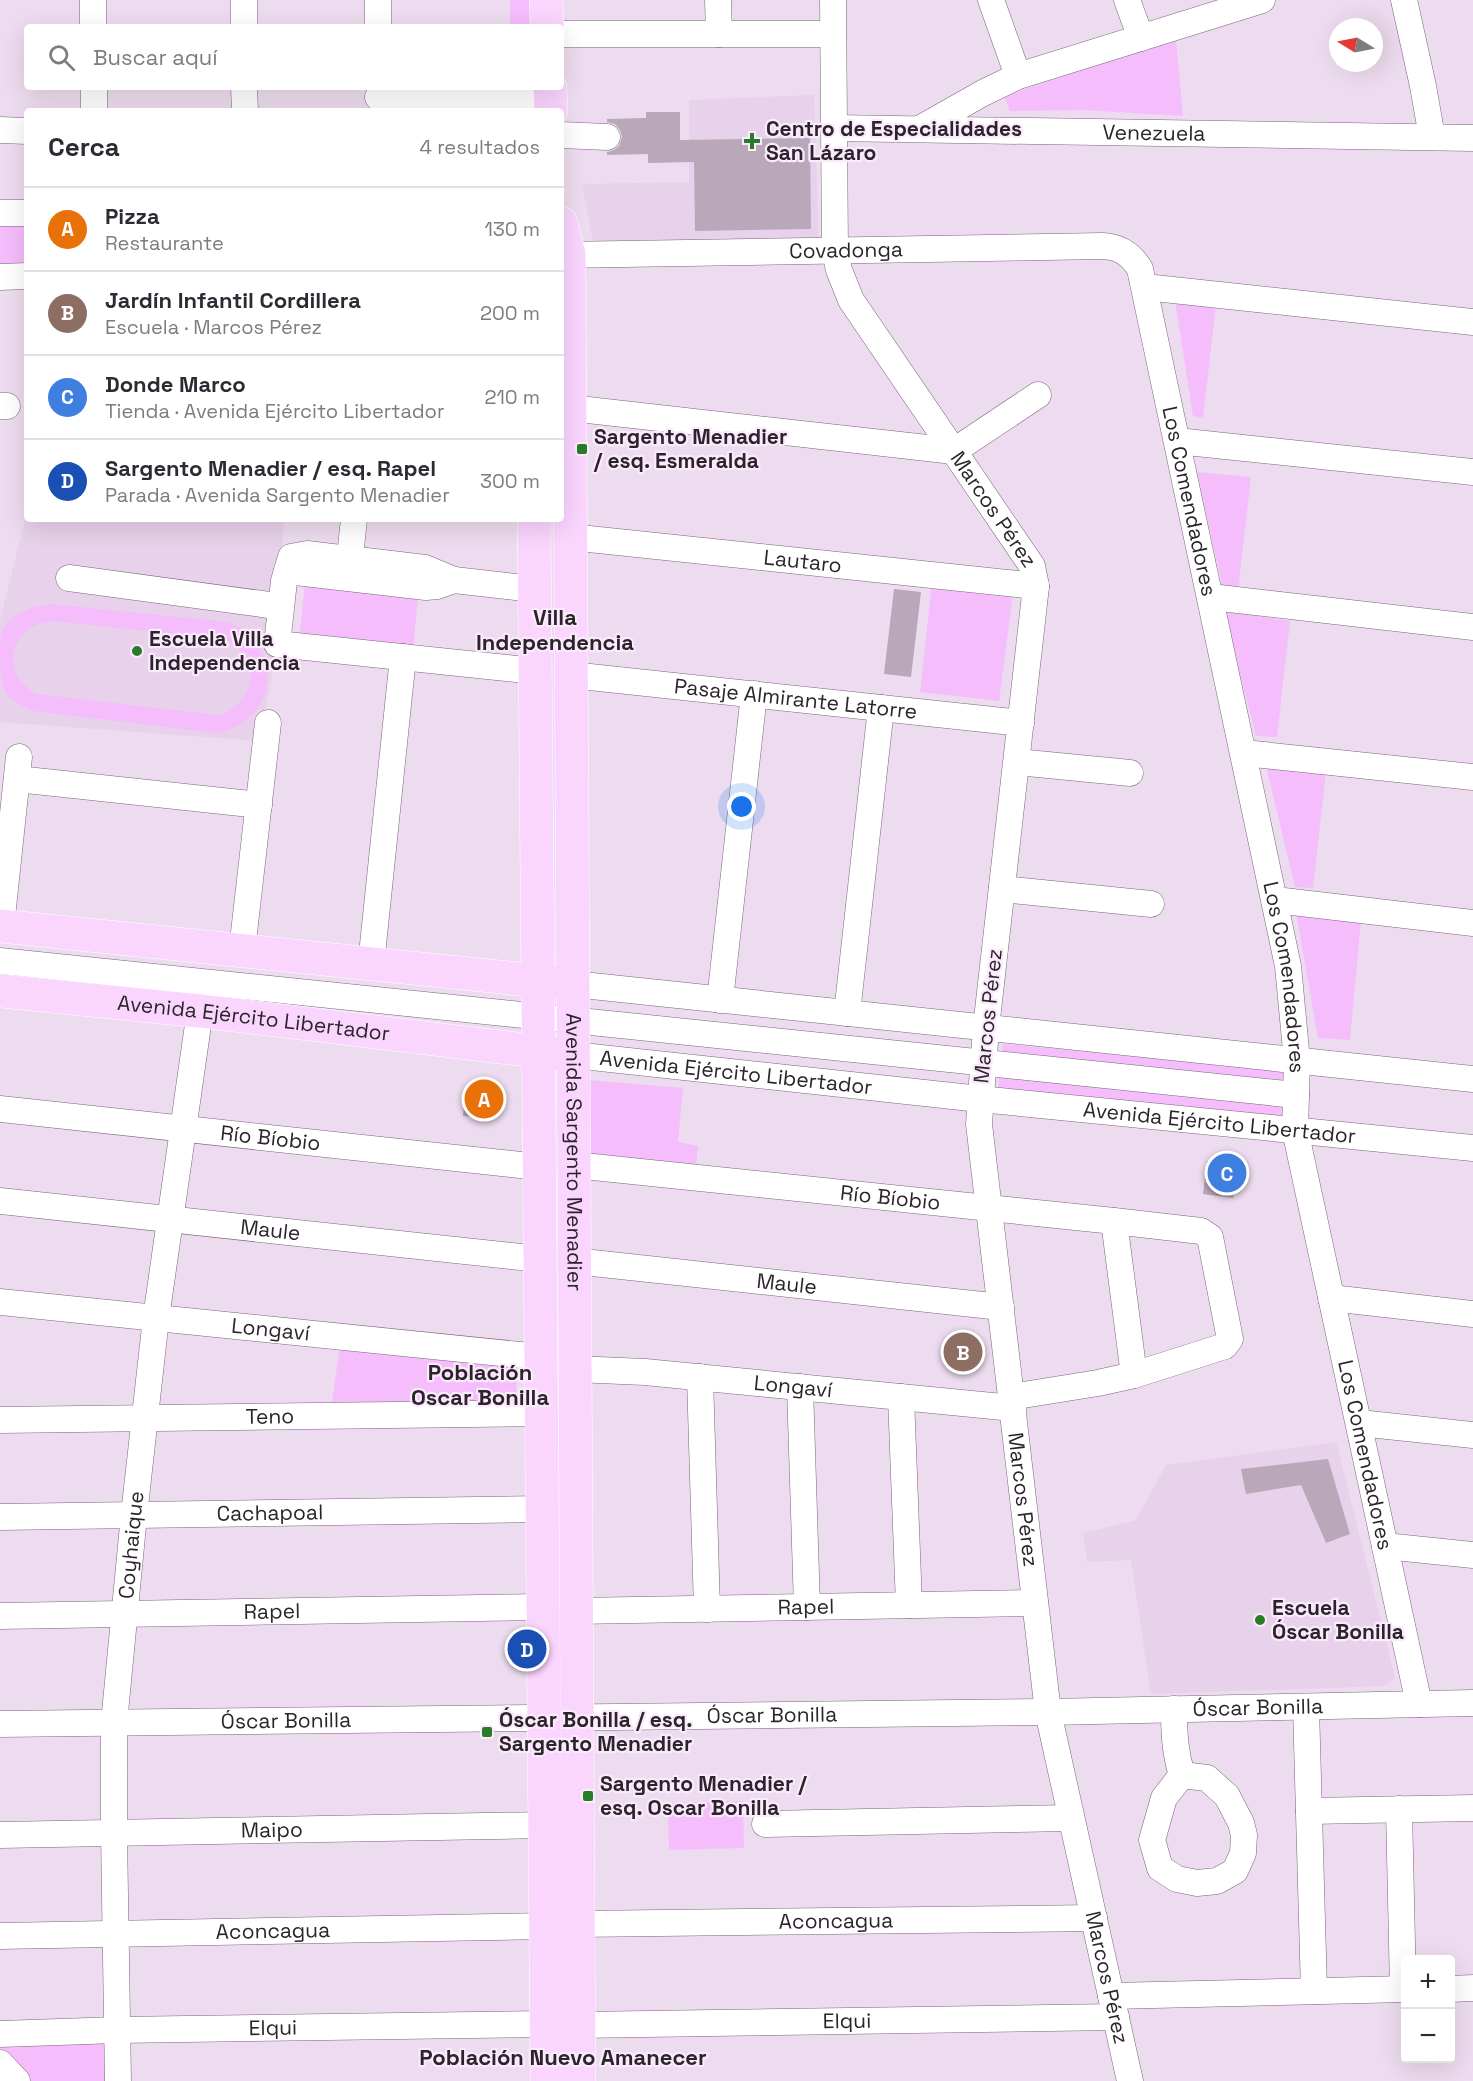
<!DOCTYPE html>
<html lang="es">
<meta charset="utf-8">
<style>
body{margin:0;font-family:"Space Grotesk",sans-serif;background:#f7f7f7;color:#2b2b33}
.controls{position:absolute;right:18px;bottom:18px;display:grid;overflow:hidden;border-radius:6px;box-shadow:0 6px 24px #0002}
.controls button{width:54px;height:54px;display:grid;place-items:center;padding:0;border:0;border-bottom:2px solid #e1e1e2;background:#fff;color:#2b2b33;font:30px sans-serif}
.compass{position:absolute;left:1329px;top:18px;width:54px;height:54px;border-radius:50%;background:#fff;box-shadow:0 6px 24px #0002;rotate:280deg}
.you{position:absolute;left:742px;top:807px;width:21px;height:21px;margin:-15px;border:4px solid #fff;border-radius:50%;background:#1a73e8;box-shadow:0 0 0 9px #1a73e833}
.badge{display:grid;place-items:center;width:39px;height:39px;border-radius:50%;background:#ea580c;color:#fff;font-size:20px;font-weight:700}
.pin{position:absolute;translate:-50% -50%;border:3px solid #fff;box-shadow:0 2px 6px #0006}
.list{margin:0;padding:0;list-style:none}
h2{display:flex;justify-content:space-between;align-items:center;height:78px;margin:0;padding:0 24px;font-size:26px}
h2 small{font-size:20px;font-weight:400;color:#7c7c81}
.list li{display:grid;grid-template-columns:39px 1fr auto;gap:18px;align-items:center;box-sizing:border-box;height:84px;padding:0 24px;border-top:2px solid #e1e1e2}
.list b{display:block;font-size:22px;white-space:nowrap}
.list p{margin:0;font-size:20px;white-space:nowrap;color:#7c7c81}
.list em{font-size:20px;font-style:normal;color:#7c7c81}
.icon{flex:none;width:33px;height:33px;fill:none;stroke:currentColor;stroke-width:2;stroke-linecap:round;stroke-linejoin:round}
.map{position:relative;flex:none;width:1473px;height:2081px;overflow:hidden}
.search{position:absolute;background:#fff;box-shadow:0 6px 24px #0002;left:24px;top:24px;width:540px;height:66px;display:flex;align-items:center;gap:15px;box-sizing:border-box;padding:0 21px;border-radius:6px;color:#7c7c81;font-size:22px}
.panel{position:absolute;background:#fff;box-shadow:0 6px 24px #0002;left:24px;top:108px;width:540px;height:414px;border-radius:6px}
.map>svg:first-child{display:block}
</style>
<div class="map">
<svg width="1473" height="2081" viewBox="0 0 1473 2081">
<rect width="100%" height="100%" fill="#eddcef"/>
<path fill="#e8d1ea" d="M814,95L819,244L594,247L582,184L689,182V100Z
M27,512V519H284L271,681L259,741L0,722V621Z
M1336,1442L1395,1678L1384,1686L1151,1694L1131,1560L1087,1562L1083,1533L1136,1520L1166,1465Z"/>
<path fill="#f5bdfb" fill-rule="evenodd" d="M510,0H538V27H510Z
M1176,39L1183,116L1083,110L1010,111L1004,96Z
M0,217H27V271H0Z
M1175,300L1216,305L1203,418L1193,416Z
M1197,472L1251,477L1238,591L1223,589Z
M932,583L1013,593L999,701L920,692Z
M305,584L418,596L413,650L299,638Z
M51,604L228,622C286,646 278,721 217,733L33,711C2,698 0,688 0,657C0,650 0,640 1,634C9,614 31,606 51,604ZM51,621L224,639C262,655 257,707 217,715L37,694C0,676 8,626 51,621Z
M1224,611L1290,621L1277,737L1256,736Z
M1266,766L1326,772L1313,888L1295,887Z
M1296,913L1361,920L1350,1040L1318,1038Z
M1003,1044L1281,1069L1286,1077L1282,1115L1273,1118L998,1089Z
M588,1080L683,1088L678,1142L698,1146L696,1168L584,1156Z
M340,1345L517,1367L516,1402H332Z
M743,1801L744,1848L669,1850L668,1803Z
M109,2036V2081H31L0,2046Z"/>
<path fill="#b9a8ba" d="M646,112H680V140L810,138L811,229L695,231L694,162L648,163V154L607,155V152L614,150L619,146L622,137L620,130L615,124L607,122V119L646,118Z
M894,589L921,592L911,677L884,674Z
M465,1089L491,1090L489,1118L463,1116Z
M1207,1161L1238,1166L1233,1198L1203,1194Z
M1328,1459L1350,1534L1326,1543L1301,1485L1246,1494L1241,1469Z"/>
<g fill="none" stroke-linecap="round" stroke-linejoin="round">
<defs>
<g id="minor">
<path d="M93,0V27"/>
<path d="M244,0V27"/>
<path d="M718,0L719,34"/>
<path id="s1" d="M833,0L835,251L839,270L851,300L1032,566L1036,586L986,1028L979,1124L1048,1712L1130,2081"/>
<path d="M991,0L1018,76"/>
<path d="M1127,0L1141,38"/>
<path d="M1404,0L1423,86L1432,137"/>
<path d="M378,27V0"/>
<path d="M561,34H833"/>
<path d="M94,87V111"/>
<path d="M244,87L245,111"/>
<path d="M378,97L551,98"/>
<path id="s2" d="M834,128L1473,138"/>
<path d="M921,128L983,93L1018,76L1262,0"/>
<path d="M0,130L27,131"/>
<path d="M561,135L607,137"/>
<path d="M0,213H27"/>
<path id="s3" d="M561,255L1103,246C1120,247 1131,254 1140,269L1288,966L1297,1061L1295,1130L1419,1704"/>
<path d="M0,277L27,276"/>
<path d="M1145,287L1473,322"/>
<path d="M0,406H7"/>
<path d="M570,408L954,451L1038,395"/>
<path d="M1177,441L1473,472"/>
<path id="s4" d="M570,537L1036,586"/>
<path d="M287,571L426,587L437,586L454,580"/>
<path d="M348,575L354,519"/>
<path d="M69,578L269,605L280,604"/>
<path d="M534,589L454,580L425,568L307,554L291,557L284,581L277,644L535,671"/>
<path d="M1211,597L1473,627"/>
<path id="s5" d="M571,675L1021,723"/>
<path d="M1244,753L1473,777"/>
<path d="M1017,762L1130,773"/>
<path d="M17,779L259,805"/>
<path d="M1002,889L1151,904"/>
<path d="M1275,900L1473,923"/>
<path d="M1,926L19,757"/>
<path d="M242,950L268,723"/>
<path d="M0,961L1296,1095"/>
<path d="M371,964L403,657"/>
<path d="M573,984L1473,1079"/>
<path d="M720,1000L754,694"/>
<path d="M847,1013L881,708"/>
<path id="s6" d="M573,1055L980,1099L1473,1148"/>
<path id="s7" d="M0,1109L539,1167"/>
<path id="s8" d="M574,1165L1114,1221L1201,1231L1210,1237L1229,1334L1230,1339L1225,1346L1134,1375L1098,1383L1011,1397"/>
<path id="s9" d="M0,1201L539,1259"/>
<path d="M1114,1221L1134,1375"/>
<path id="s10" d="M574,1261L1001,1307"/>
<path d="M1331,1298L1473,1314"/>
<path id="s11" d="M0,1302L540,1357"/>
<path id="s12" d="M575,1369L645,1372L1013,1408"/>
<path d="M700,1377L707,1609"/>
<path d="M800,1387L807,1607"/>
<path d="M901,1397L909,1605"/>
<path id="s13" d="M0,1420L541,1413"/>
<path d="M1359,1423L1473,1435"/>
<path id="s14" d="M0,1517L541,1509"/>
<path d="M1385,1546L1473,1555"/>
<path id="s15" d="M576,1611L1035,1603"/>
<path id="s16" d="M0,1616L542,1607"/>
<path d="M1306,1707L1314,1991"/>
<path d="M1174,1709C1174,1733 1175,1753 1182,1775"/>
<path id="s17" d="M0,1724L1048,1712L1473,1703"/>
<path d="M1182,1775L1207,1778L1227,1796L1241,1823L1244,1835L1243,1853L1235,1871L1217,1881L1197,1883L1177,1879L1160,1868L1152,1840L1164,1798Z"/>
<path d="M1399,1809L1403,1989"/>
<path d="M1309,1811L1473,1808"/>
<path d="M765,1824L1071,1818"/>
<path id="s18" d="M0,1835L544,1825"/>
<path id="s19" d="M578,1924L1094,1918"/>
<path id="s20" d="M0,1936L545,1926"/>
<path d="M1450,1989L1473,1988"/>
<path d="M1111,1996L1406,1989"/>
<path id="s21" d="M579,2025L1116,2017"/>
<path id="s22" d="M0,2034L117,2030L547,2024"/>
<path d="M0,2063L17,2081"/>
<path id="s23" d="M118,2081L114,1833V1723L134,1515L156,1318L200,1011"/>
</g>
<g id="major">
<path d="M546,0L547,27"/>
<path d="M550,87L551,111"/>
<path id="s24" d="M561,223L569,254L579,2081"/>
<path d="M534,519L547,2081"/>
<path d="M0,926L559,983"/>
<path id="s25" d="M0,991L200,1011L559,1054"/>
</g>
</defs>
<use href="#minor" stroke="#776778" stroke-width="27"/>
<use href="#major" stroke="#fff" stroke-width="34"/>
<use href="#minor" stroke="#fff" stroke-width="26"/>
<use href="#major" stroke="#fad5fe" stroke-width="33"/>
</g>
<g fill="#287c28" stroke="#fbe9fc" stroke-width="2">
<path d="M749 132h6v6h6v6h-6v6h-6v-6h-6v-6h6z"/>
<rect x="576" y="443" width="12" height="12" rx="3"/>
<circle cx="137" cy="651" r="6"/>
<circle cx="1260" cy="1620" r="6"/>
<rect x="481" y="1726" width="12" height="12" rx="3"/>
<rect x="582" y="1790" width="12" height="12" rx="3"/>
</g>
<g text-anchor="middle" stroke-width="4.5" stroke-linejoin="round" paint-order="stroke">
<g font-size="21" font-weight="bold" fill="#2b242b" stroke="#fbe9fc" text-anchor="start">
<text x="766" y="136">Centro de Especialidades<tspan x="766" dy="24">San Lázaro</tspan></text>
<text x="594" y="444">Sargento Menadier<tspan x="594" dy="24">/ esq. Esmeralda</tspan></text>
<text x="149" y="646">Escuela Villa<tspan x="149" dy="24">Independencia</tspan></text>
<text x="1272" y="1615">Escuela<tspan x="1272" dy="24">Óscar Bonilla</tspan></text>
<text x="499" y="1727">Óscar Bonilla / esq.<tspan x="499" dy="24">Sargento Menadier</tspan></text>
<text x="600" y="1791">Sargento Menadier /<tspan x="600" dy="24">esq. Oscar Bonilla</tspan></text>
</g>
<g font-size="21" fill="#2b242b" stroke="#fbe9fc">
<text dy="7" stroke="none"><textPath href="#s2" startOffset="320">Venezuela</textPath></text>
<text dy="7" stroke="none"><textPath href="#s3" startOffset="285">Covadonga</textPath></text>
<text dy="7" stroke="none"><textPath href="#s3" startOffset="825">Los Comendadores</textPath></text>
<text dy="7" stroke="none"><textPath href="#s1" startOffset="556">Marcos Pérez</textPath></text>
<text dy="7" stroke="none"><textPath href="#s4" startOffset="234">Lautaro</textPath></text>
<text dy="7" stroke="none"><textPath href="#s5" startOffset="226">Pasaje Almirante Latorre</textPath></text>
<text dy="7" stroke="none"><textPath href="#s3" startOffset="1311">Los Comendadores</textPath></text>
<text transform="translate(988 1016) rotate(-84)" y="7">Marcos Pérez</text>
<text dy="7" stroke="none"><textPath href="#s25" startOffset="255">Avenida Ejército Libertador</textPath></text>
<text dy="7" stroke="none"><textPath href="#s6" startOffset="164">Avenida Ejército Libertador</textPath></text>
<text dy="7" stroke="none"><textPath href="#s6" startOffset="650">Avenida Ejército Libertador</textPath></text>
<text dy="7" stroke="none"><textPath href="#s7" startOffset="272">Río Bíobio</textPath></text>
<text dy="7" stroke="none"><textPath href="#s24" startOffset="930">Avenida Sargento Menadier</textPath></text>
<text dy="7" stroke="none"><textPath href="#s8" startOffset="318">Río Bíobio</textPath></text>
<text dy="7" stroke="none"><textPath href="#s9" startOffset="272">Maule</textPath></text>
<text dy="7" stroke="none"><textPath href="#s10" startOffset="214">Maule</textPath></text>
<text dy="7" stroke="none"><textPath href="#s11" startOffset="272">Longaví</textPath></text>
<text dy="7" stroke="none"><textPath href="#s12" startOffset="219">Longaví</textPath></text>
<text dy="7" stroke="none"><textPath href="#s13" startOffset="270">Teno</textPath></text>
<text dy="7" stroke="none"><textPath href="#s3" startOffset="1797">Los Comendadores</textPath></text>
<text dy="7" stroke="none"><textPath href="#s1" startOffset="1564">Marcos Pérez</textPath></text>
<text dy="7" stroke="none"><textPath href="#s14" startOffset="270">Cachapoal</textPath></text>
<text dy="7" stroke="none"><textPath href="#s23" startOffset="537">Coyhaique</textPath></text>
<text dy="7" stroke="none"><textPath href="#s15" startOffset="230">Rapel</textPath></text>
<text dy="7" stroke="none"><textPath href="#s16" startOffset="272">Rapel</textPath></text>
<text dy="7" stroke="none"><textPath href="#s17" startOffset="1258">Óscar Bonilla</textPath></text>
<text dy="7" stroke="none"><textPath href="#s17" startOffset="772">Óscar Bonilla</textPath></text>
<text dy="7" stroke="none"><textPath href="#s17" startOffset="286">Óscar Bonilla</textPath></text>
<text dy="7" stroke="none"><textPath href="#s18" startOffset="272">Maipo</textPath></text>
<text dy="7" stroke="none"><textPath href="#s19" startOffset="258">Aconcagua</textPath></text>
<text dy="7" stroke="none"><textPath href="#s20" startOffset="273">Aconcagua</textPath></text>
<text dy="7" stroke="none"><textPath href="#s1" startOffset="2050">Marcos Pérez</textPath></text>
<text dy="7" stroke="none"><textPath href="#s21" startOffset="268">Elqui</textPath></text>
<text dy="7" stroke="none"><textPath href="#s22" startOffset="273">Elqui</textPath></text>
</g>
<g font-size="22" font-weight="bold" fill="#2b242b" stroke="#fbe9fc">
<text x="555" y="625">Villa<tspan x="555" dy="25">Independencia</tspan></text>
<text x="480" y="1380">Población<tspan x="480" dy="25">Oscar Bonilla</tspan></text>
<text x="563" y="2065">Población Nuevo Amanecer</text>
</g>
</g>
</svg>
<div class="controls">
<button>+</button>
<button>−</button>
</div>
<svg class="compass" viewBox="-18 -18 36 36"><path d="M0-13l5 13h-10z" fill="#e53935"/><path d="M0 13l5-13h-10z" fill="#7c7c81"/></svg>
<div class="you"></div>
<div class="pin badge" style="left:484px;top:1099px;background:#e8710a">A</div>
<div class="pin badge" style="left:963px;top:1352px;background:#8d6e63">B</div>
<div class="pin badge" style="left:1227px;top:1173px;background:#3f7fe0">C</div>
<div class="pin badge" style="left:527px;top:1649px;background:#1a4fb4">D</div>
<div class="search"><svg class="icon" aria-label="search" viewBox="0 0 24 24"><circle cx="10" cy="10" r="6"/><path d="M15 15l6 6"/></svg>Buscar aquí</div>
<section class="panel">
<h2>Cerca<small>4 resultados</small></h2>
<ul class="list">
<li><span class="badge" style="background:#e8710a">A</span><div><b>Pizza</b><p>Restaurante</p></div><em>130 m</em></li>
<li><span class="badge" style="background:#8d6e63">B</span><div><b>Jardín Infantil Cordillera</b><p>Escuela · Marcos Pérez</p></div><em>200 m</em></li>
<li><span class="badge" style="background:#3f7fe0">C</span><div><b>Donde Marco</b><p>Tienda · Avenida Ejército Libertador</p></div><em>210 m</em></li>
<li><span class="badge" style="background:#1a4fb4">D</span><div><b>Sargento Menadier / esq. Rapel</b><p>Parada · Avenida Sargento Menadier</p></div><em>300 m</em></li>
</ul>
</section>
</div>
